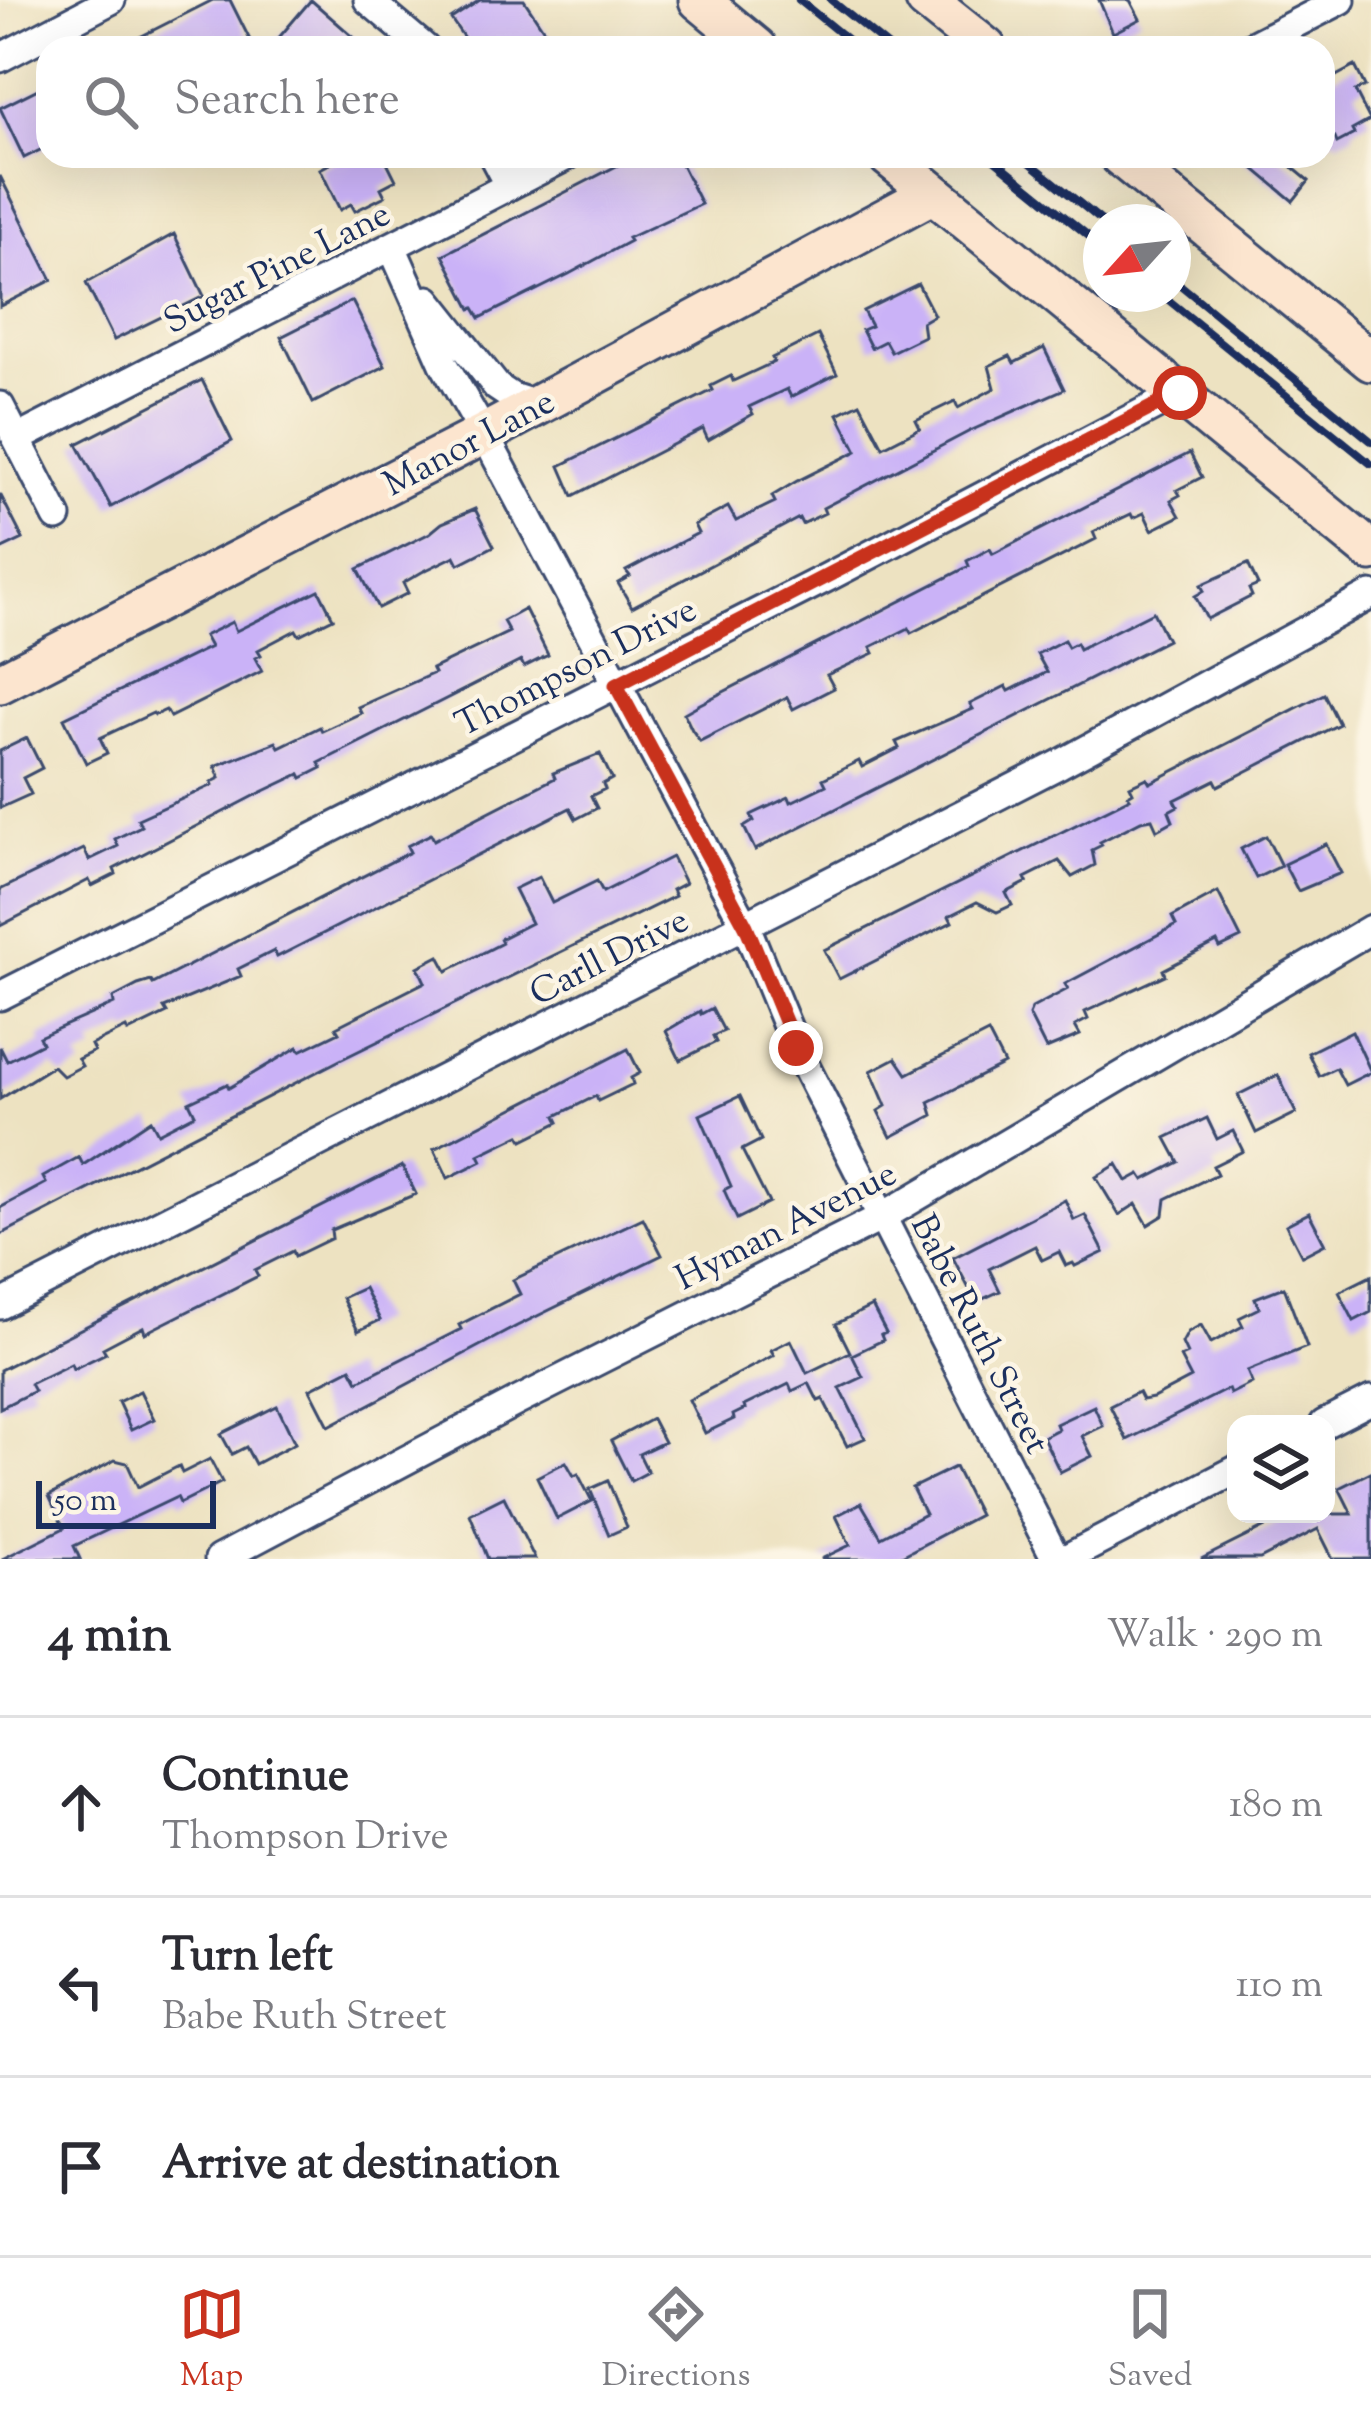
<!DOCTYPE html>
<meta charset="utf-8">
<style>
body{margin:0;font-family:"Sorts Mill Goudy",serif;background:#f7f7f7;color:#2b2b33}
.controls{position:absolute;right:36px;bottom:36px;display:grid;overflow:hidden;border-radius:24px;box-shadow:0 12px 48px #0002}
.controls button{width:108px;height:108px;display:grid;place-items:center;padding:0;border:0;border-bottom:3px solid #e1e1e2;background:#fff;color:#2b2b33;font:60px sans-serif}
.compass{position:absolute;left:1083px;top:204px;width:108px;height:108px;border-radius:50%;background:#fff;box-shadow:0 12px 48px #0002;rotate:243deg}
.scale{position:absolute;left:36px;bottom:30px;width:180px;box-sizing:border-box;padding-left:12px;border:6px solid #1b2f5e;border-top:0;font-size:33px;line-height:42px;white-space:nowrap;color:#1b2f5e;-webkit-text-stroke:9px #fcf5e5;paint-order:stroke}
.stop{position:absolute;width:36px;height:36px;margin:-27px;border:9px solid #c8321e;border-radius:50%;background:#fff}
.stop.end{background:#c8321e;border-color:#fff;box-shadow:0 3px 12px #0008}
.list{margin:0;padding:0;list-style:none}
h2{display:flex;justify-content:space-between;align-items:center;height:156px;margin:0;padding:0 48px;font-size:51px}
h2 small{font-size:39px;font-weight:400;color:#7c7c81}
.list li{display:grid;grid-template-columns:78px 1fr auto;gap:36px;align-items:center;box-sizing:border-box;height:180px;padding:0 48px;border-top:3px solid #e1e1e2}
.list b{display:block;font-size:45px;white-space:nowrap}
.list p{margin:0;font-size:39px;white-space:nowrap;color:#7c7c81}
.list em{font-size:39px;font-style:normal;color:#7c7c81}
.icon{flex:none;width:66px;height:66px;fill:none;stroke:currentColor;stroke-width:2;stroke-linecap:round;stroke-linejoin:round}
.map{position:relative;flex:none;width:1371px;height:1559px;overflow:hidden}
.search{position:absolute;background:#fff;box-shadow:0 12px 48px #0002;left:36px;right:36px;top:36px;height:132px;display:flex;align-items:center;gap:30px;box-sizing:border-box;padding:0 42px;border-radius:36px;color:#7c7c81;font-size:45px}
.sheet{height:696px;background:#fff}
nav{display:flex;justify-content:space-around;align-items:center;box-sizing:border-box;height:168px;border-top:3px solid #e1e1e2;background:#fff;font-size:33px;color:#7c7c81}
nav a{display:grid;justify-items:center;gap:6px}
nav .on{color:#c8321e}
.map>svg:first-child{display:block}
</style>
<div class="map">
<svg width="1371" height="1559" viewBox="0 0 1371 1559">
<rect width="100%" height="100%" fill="#fcf5e5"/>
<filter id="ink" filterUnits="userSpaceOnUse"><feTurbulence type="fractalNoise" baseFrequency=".00833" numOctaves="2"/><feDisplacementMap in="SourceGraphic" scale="24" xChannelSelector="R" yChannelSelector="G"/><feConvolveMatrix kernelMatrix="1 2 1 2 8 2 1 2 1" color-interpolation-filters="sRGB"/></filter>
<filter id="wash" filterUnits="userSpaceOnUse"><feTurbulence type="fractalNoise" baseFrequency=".004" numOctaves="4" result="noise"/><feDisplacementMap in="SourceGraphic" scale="48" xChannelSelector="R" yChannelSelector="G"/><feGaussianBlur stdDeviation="2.7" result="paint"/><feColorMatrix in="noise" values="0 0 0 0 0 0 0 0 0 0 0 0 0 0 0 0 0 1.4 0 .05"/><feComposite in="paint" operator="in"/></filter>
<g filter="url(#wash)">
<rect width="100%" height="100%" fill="#ede2c1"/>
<g id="blocks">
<path fill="#cab2f7" d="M213,0H230L251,42L239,48H118Z
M311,0L366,48H270Z
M480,0H524L556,48H471L451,19Z
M1099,0H1130L1140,19L1113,33Z
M1355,66L1365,86L1355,91L1370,120L1352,130L1354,134L1337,143L1335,138L1323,144V83Z
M48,84V146L24,158L0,108Z
M345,156H384L396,180L381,188L385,196L355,211L351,204L340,210L320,169Z
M636,156H677L701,204L628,238L630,241L569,274L480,318L474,308L471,309L443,255Z
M1239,156H1279L1309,181L1293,201Z
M0,176L52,280L0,306Z
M174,234L204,296L114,340L86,283Z
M918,284L934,315L922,322L924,336L891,352L885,341L871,348L862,330L871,326L863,311Z
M352,301L385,366L313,403L281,337Z
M818,335L837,374L791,397L787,389L749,407L753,414L708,440L703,429L573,496L560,466L713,390L711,386L731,376L733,381L774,362L772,358Z
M1044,348L1064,389L970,431L823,508L825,513L802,524L799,518L632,607L618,583L630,576L626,571L698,533L694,525L728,507L736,521L775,502L772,496L797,481L857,451L838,414L860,403L883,447L920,428L916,420L955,401L958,408L995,388L989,366L1010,356L1014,363Z
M202,380L232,441L111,507L77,444Z
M1190,453L1202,477L1177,490L1180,495L1171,500L1180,516L1152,530L1144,513L1133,518L1131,514L1093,532L1096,539L911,633L909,628L871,647L874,653L827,675L834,688L793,709L787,697L700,741L692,730L684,713L700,704L969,566L967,561L990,549L993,554Z
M0,494L23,539L0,550Z
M475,509L494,546L459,564L455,556L422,572L403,583L408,593L378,608L358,569L430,533L442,523Z
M1248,564L1258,585L1249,589L1252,596L1207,619L1195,596L1204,591L1201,585Z
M319,590L333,618L299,635L296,630L258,650L261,655L255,658L262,671L170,717L166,710L155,715L153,713L100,738L107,753L86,763L64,718L210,647L204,636L232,622L236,631Z
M525,609L548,655L524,667L521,661L319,763L322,768L302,778L300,774L260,793L114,869L116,874L92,886L89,880L0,926V890L84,849L89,860L118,846L115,839L141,826L138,819L213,785L212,782L220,778L215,766L276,742L279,747L320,727L322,731L361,713L358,707L434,673L432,669L509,632L503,621Z
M1153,612L1167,640L755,850L744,827L754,821L751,815L789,797L791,802L826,785L823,779L859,761L862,767L899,748L896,742L973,709L970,704L1006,686L1009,691L1047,672L1037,654L1064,640L1068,647L1076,643L1079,649Z
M1324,694L1339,724L1218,786L1215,780L1175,800L1178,806L1169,811L1173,821L1157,830L1152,819L1141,821L1100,842L1102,845L1092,850L1095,865L1072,877L1059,861L1025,878L1027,882L1006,893L1012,905L997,912L977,902L949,916L952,922L839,979L824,950L1130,798L1128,795L1133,792L1130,786L1147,778L1150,783Z
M27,738L42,768L23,778L31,794L0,808V751Z
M600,754L612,779L603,784L605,789L591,796L597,808L576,819L570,808L277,957L274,951L238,969L241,976L164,1008L167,1013L128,1032L126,1028L91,1045L94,1051L78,1059L82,1066L63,1076L53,1066L0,1099V1047L7,1061L42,1043L39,1037L114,1004L113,998L138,985L151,981L153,984L410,852L407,846L431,834L434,840L555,778L553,773Z
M1266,836L1281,866L1256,878L1241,849Z
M1326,844L1341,873L1298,891L1284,864Z
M672,857L685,883L672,890L675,896L340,1060L0,1235V1208L46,1183L43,1177L79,1157L83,1165L151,1120L158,1133L195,1114L189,1102L227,1084L229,1088L298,1047L300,1051L339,1032L336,1027L425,982L418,967L439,956L447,971L502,943L500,939L531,923L514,889L539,877L552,903L597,881L603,892Z
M1218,892L1241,938L1220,948L1217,942L1163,970L1165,975L1085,1012L1088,1019L1075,1026L1080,1035L1046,1049L1029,1015L1032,1008L1068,989L1065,984L1176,925L1172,917Z
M712,1008L724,1031L713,1036L716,1042L680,1060L666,1031L700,1011L701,1014Z
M1352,1031L1371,1072L1345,1085L1336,1068L1319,1076L1308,1053Z
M988,1033L1004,1064L929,1102L933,1115L891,1137L878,1111L886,1106L871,1071L896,1058L907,1074Z
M628,1049L640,1073L631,1078L633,1084L598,1101L596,1096L556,1116L559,1122L523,1140L520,1135L479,1155L482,1161L448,1178L434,1149Z
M1278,1075L1296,1113L1256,1133L1238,1095Z
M740,1096L761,1140L742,1150L769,1203L737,1219L724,1190L731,1186L700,1115Z
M1207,1118L1217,1139L1233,1131L1243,1151L1213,1166L1217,1174L1166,1199L1164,1215L1148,1225L1136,1204L1119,1215L1096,1177L1117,1164L1127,1181L1140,1174L1144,1180L1179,1162L1166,1138Z
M402,1166L416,1194L331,1230L332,1238L295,1256L293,1251L255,1270L258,1276L145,1333L143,1327L103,1348L106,1353L73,1369L71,1364L30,1384L34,1391L0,1408V1370Z
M1065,1200L1074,1220L1085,1215L1104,1252L1075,1266L1073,1263L1066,1266L1059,1252L1042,1260L1035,1246L989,1269L1000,1291L976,1302L953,1258Z
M1309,1213L1325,1244L1302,1256L1286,1225Z
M643,1218L662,1255L517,1326L329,1426L310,1389L351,1368L358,1381L461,1329L459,1325L520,1294L513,1280Z
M1371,1276V1312L1354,1321L1339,1292Z
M1284,1287L1307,1347L1247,1371L1252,1383L1230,1394L1228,1389L1127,1440L1110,1406L1138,1392L1142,1400L1153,1398L1191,1378L1180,1357L1187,1354L1182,1343L1188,1332L1201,1325L1211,1343L1243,1326L1239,1318L1259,1308L1255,1298Z
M364,1288L380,1320L358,1331L342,1298Z
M872,1306L886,1333L881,1335L883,1340L852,1355L863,1377L840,1388L865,1438L847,1446L823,1399L818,1401L809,1383L792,1391L789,1384L744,1406L745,1409L733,1415L734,1419L705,1433L689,1400L774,1355L771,1350L791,1340L807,1373L850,1352L836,1324Z
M140,1391L154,1419L131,1430L118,1402Z
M277,1406L295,1443L255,1464L246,1447L232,1454L221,1434Z
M1094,1406L1103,1426L1082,1436L1092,1456L1060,1472L1043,1437L1058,1429L1056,1424Z
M652,1419L664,1442L639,1454L648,1472L631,1481L611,1441Z
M210,1459L222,1482L180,1503L177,1497L74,1546L80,1559H2L64,1528L49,1496L115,1460L127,1463L138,1487L179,1466L182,1473Z
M566,1462L574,1476L578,1474L592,1501L557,1519L537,1477Z
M955,1467L979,1515L896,1559H821L850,1545L836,1516L861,1503L881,1537L925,1514L912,1488Z
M1371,1472V1559H1333L1318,1529L1260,1559H1201L1291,1514H1352L1339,1488Z
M608,1481L627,1527L609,1535L590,1489Z
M504,1497L535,1559H488L470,1514Z"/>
</g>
</g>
<g filter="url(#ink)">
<use href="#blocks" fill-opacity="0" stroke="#3a4a6d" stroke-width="3"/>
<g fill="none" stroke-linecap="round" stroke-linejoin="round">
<defs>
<path id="street" d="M368,0L425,48
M1248,48L1341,0
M0,58L111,0
M493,156L509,186
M392,247L444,364L484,434L746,926L796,1048L1056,1559
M428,300L497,387L512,397L537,405
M0,406L57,517
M17,439L567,156
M0,996L828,577L1180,393
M0,1305L1060,764L1371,595
M1324,1424L1371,1400
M219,1559L516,1402L882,1217L1371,929
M1065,1559L1236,1470"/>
<path id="secondary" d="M699,0L757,48
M926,0L986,48
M888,156L1371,551
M1120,156L1371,361
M0,683L484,434L933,193"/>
</defs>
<use href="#street" stroke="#3a4a6d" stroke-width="33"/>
<use href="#secondary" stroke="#3a4a6d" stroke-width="45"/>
<use href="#street" stroke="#fff" stroke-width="27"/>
<use href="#secondary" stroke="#fce5cf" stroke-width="39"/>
<path stroke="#1b2f5e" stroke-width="8" d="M799,0L858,48
M831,0L890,48
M990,156L1101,246
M1022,156L1103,222
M1173,279L1371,441
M1161,294L1371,464"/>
</g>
</g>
<g fill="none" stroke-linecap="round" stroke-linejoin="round" filter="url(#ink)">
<path stroke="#c8321e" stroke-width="15" d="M796,1048L746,926L616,685L1180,393"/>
</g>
<g text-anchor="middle" stroke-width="9" stroke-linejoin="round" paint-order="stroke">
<g font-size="36" fill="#1b2f5e" stroke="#fcf5e5">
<text transform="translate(276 266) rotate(-27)" y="13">Sugar Pine Lane</text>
<text transform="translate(468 441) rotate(-28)" y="13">Manor Lane</text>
<text transform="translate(575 665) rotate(-27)" y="13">Thompson Drive</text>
<text transform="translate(608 955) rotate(-27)" y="13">Carll Drive</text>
<text transform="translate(785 1224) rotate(-27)" y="13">Hyman Avenue</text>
<text transform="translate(982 1333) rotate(63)" y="13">Babe Ruth Street</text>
</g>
</g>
</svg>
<div class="controls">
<button><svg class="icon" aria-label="layers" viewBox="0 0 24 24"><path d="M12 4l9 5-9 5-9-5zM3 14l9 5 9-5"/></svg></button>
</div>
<svg class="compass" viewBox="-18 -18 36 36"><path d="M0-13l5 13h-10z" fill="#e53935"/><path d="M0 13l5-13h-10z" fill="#7c7c81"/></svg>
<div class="scale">50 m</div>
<div class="stop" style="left:1180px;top:393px"></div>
<div class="stop end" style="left:796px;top:1048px"></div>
<div class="search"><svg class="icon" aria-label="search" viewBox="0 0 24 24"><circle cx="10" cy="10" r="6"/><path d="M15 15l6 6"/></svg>Search here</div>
</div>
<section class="sheet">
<h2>4 min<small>Walk · 290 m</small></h2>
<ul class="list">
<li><svg class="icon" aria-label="ahead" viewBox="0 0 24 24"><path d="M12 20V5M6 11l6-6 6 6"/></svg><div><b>Continue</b><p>Thompson Drive</p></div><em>180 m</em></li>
<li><svg class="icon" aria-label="left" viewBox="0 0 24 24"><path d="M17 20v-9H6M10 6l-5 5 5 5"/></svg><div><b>Turn left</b><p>Babe Ruth Street</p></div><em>110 m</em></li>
<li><svg class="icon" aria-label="arrive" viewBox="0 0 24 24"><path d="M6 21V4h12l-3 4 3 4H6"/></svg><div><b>Arrive at destination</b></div></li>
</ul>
</section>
<nav>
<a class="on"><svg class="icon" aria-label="map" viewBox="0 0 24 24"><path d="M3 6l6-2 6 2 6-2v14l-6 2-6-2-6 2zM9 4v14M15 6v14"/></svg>Map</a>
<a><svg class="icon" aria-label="directions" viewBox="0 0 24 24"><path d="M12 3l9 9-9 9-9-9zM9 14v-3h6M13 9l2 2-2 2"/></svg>Directions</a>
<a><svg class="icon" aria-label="saved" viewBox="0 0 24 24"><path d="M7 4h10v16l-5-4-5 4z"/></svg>Saved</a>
</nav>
